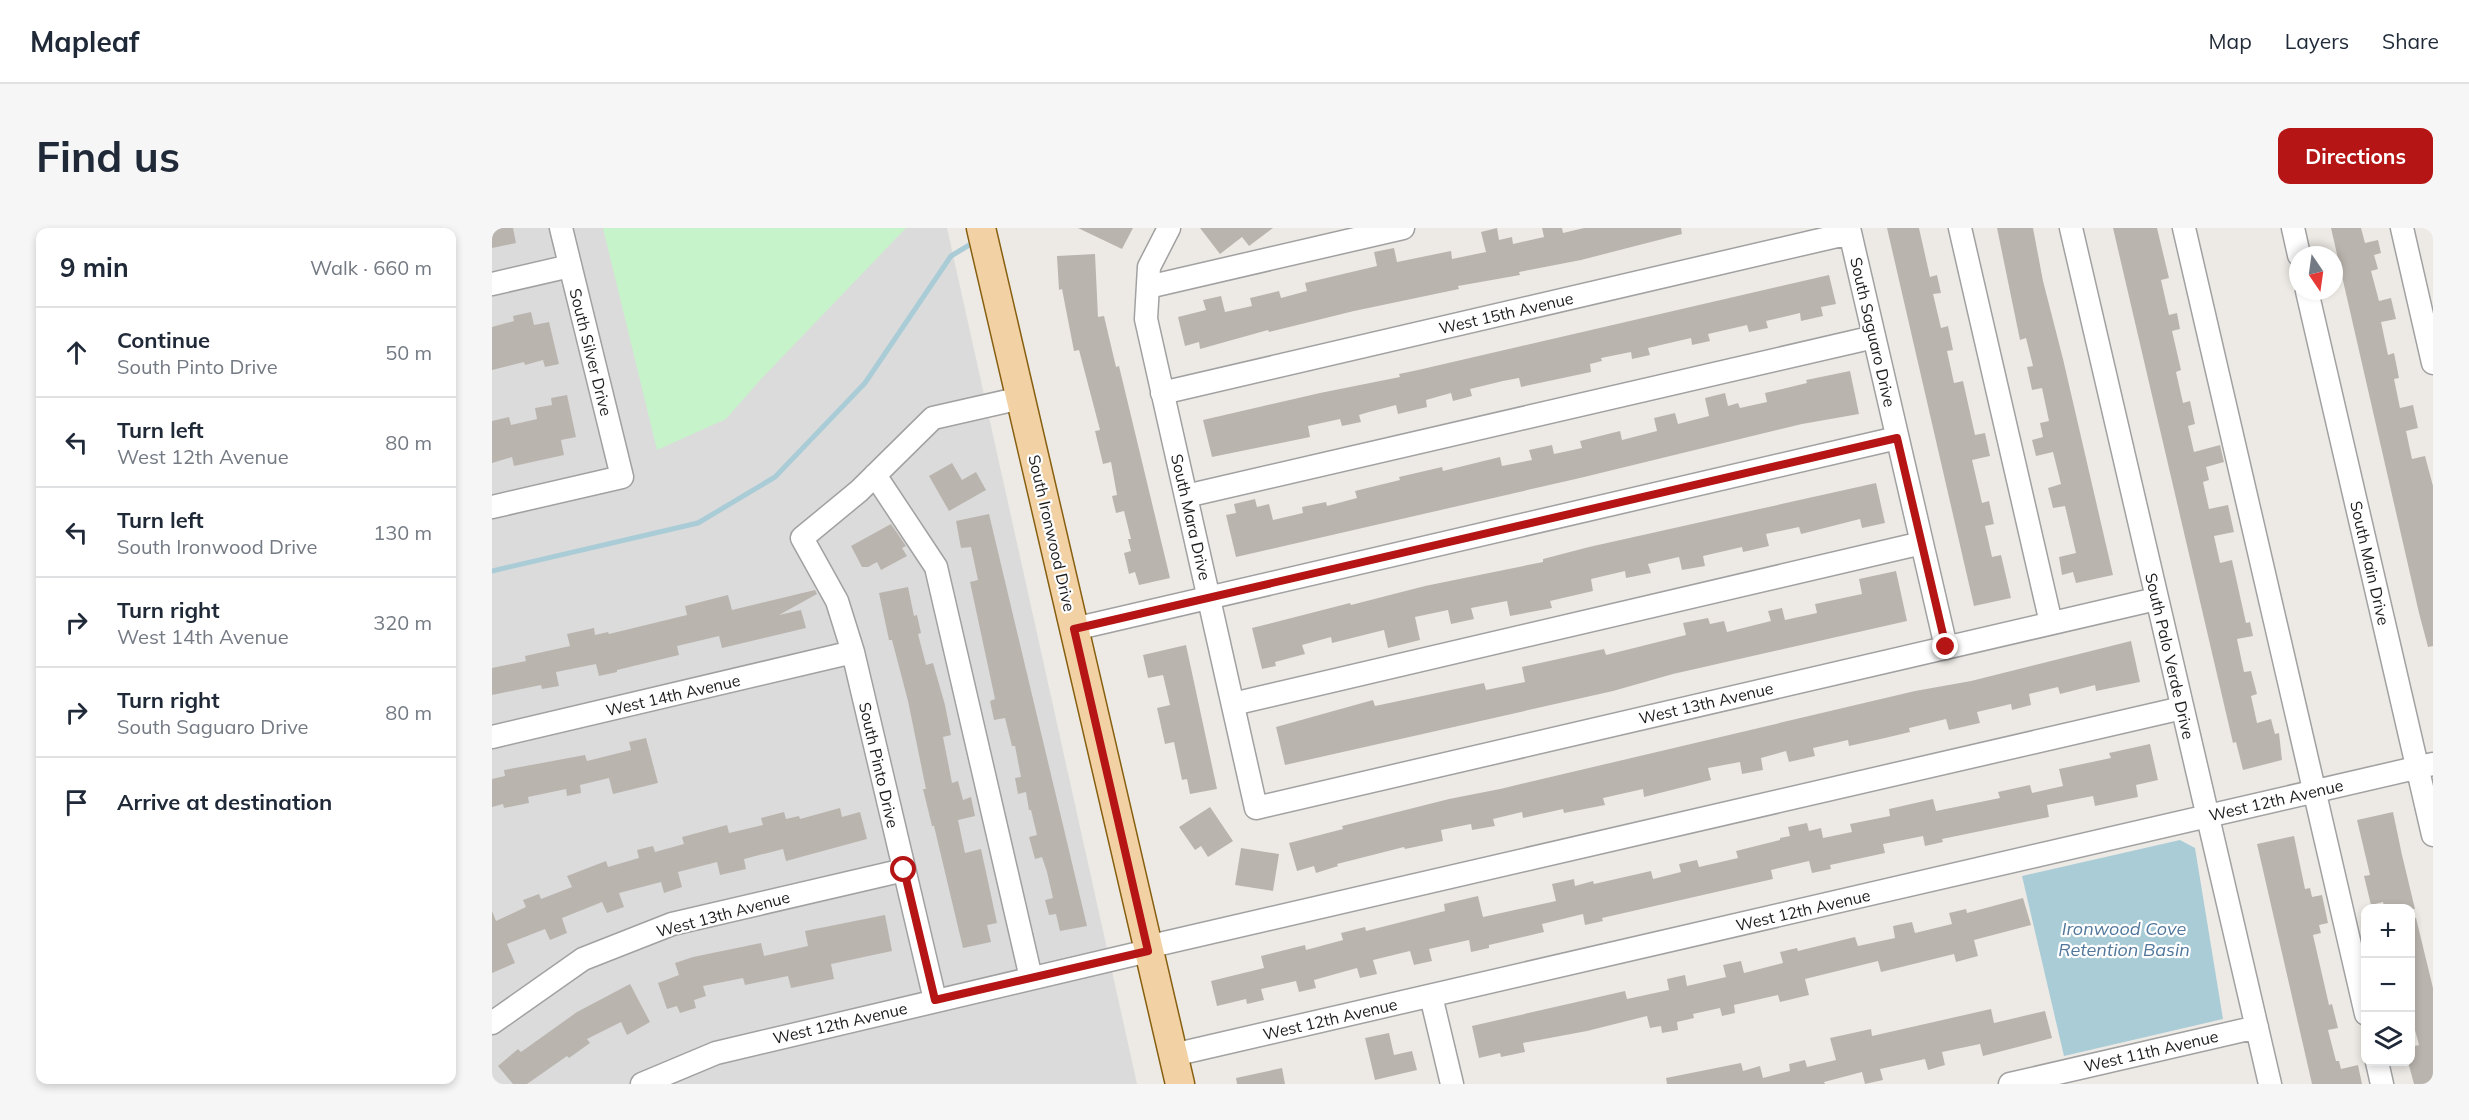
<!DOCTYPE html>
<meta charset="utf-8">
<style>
body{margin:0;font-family:Mulish,sans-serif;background:#f6f6f7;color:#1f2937}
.controls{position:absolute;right:18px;bottom:18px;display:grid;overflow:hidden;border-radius:12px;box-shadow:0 3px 9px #0003}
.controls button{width:54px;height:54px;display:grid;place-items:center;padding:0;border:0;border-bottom:2px solid #e0e1e3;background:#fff;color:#1f2937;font:30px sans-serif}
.compass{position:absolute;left:1797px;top:18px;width:54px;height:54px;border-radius:50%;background:#fff;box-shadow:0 3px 9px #0003;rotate:167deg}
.stop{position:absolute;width:18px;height:18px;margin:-14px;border:4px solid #b61516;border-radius:50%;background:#fff}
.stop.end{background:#b61516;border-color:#fff;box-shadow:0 2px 6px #0008}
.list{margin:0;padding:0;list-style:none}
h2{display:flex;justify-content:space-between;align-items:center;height:78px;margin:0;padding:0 24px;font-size:26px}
h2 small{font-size:20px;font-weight:400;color:#747a83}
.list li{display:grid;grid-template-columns:39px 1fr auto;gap:18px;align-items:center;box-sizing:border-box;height:90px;padding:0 24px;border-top:2px solid #e0e1e3}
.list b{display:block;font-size:22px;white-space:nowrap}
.list p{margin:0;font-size:20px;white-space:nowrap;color:#747a83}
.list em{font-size:20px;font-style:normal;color:#747a83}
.icon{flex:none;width:33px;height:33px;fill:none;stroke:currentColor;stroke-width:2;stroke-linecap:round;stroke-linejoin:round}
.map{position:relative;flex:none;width:1941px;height:856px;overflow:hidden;border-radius:12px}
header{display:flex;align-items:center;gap:36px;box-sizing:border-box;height:84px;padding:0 30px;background:#fff;border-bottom:2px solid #e0e1e3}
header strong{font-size:28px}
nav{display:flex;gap:33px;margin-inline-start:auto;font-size:21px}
.intro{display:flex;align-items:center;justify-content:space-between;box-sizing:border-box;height:144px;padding:0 36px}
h1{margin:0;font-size:42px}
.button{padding:15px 27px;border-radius:12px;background:#b61516;color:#fff;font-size:21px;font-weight:700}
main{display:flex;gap:36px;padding:0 36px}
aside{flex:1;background:#fff;border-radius:12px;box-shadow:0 3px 9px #0003}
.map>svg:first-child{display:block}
</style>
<header>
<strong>Mapleaf</strong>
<nav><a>Map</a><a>Layers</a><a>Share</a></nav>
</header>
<div class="intro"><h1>Find us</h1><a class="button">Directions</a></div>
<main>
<aside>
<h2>9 min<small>Walk · 660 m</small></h2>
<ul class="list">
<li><svg class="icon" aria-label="ahead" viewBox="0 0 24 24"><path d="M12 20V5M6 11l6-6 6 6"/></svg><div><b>Continue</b><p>South Pinto Drive</p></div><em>50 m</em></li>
<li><svg class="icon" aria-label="left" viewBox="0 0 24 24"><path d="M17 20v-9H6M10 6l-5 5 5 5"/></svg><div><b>Turn left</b><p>West 12th Avenue</p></div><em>80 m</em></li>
<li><svg class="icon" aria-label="left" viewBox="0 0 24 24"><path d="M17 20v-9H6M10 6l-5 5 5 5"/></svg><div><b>Turn left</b><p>South Ironwood Drive</p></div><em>130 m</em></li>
<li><svg class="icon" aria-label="right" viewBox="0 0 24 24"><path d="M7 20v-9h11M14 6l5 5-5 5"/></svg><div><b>Turn right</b><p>West 14th Avenue</p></div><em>320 m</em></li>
<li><svg class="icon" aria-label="right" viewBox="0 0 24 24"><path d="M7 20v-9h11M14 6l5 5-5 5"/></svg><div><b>Turn right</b><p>South Saguaro Drive</p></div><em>80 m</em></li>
<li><svg class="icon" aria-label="arrive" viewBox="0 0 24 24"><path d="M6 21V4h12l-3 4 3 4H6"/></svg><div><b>Arrive at destination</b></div></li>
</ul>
</aside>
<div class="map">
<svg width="1941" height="856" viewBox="0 0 1941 856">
<rect width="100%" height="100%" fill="#edeae5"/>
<path fill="#dbdbdb" d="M0,0H455L645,856H0Z"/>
<path fill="#c6f3c9" d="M111,0H414L269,151L234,191L165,222Z"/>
<path fill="#a9ccd7" d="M1688,612L1703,620L1731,791L1572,828L1530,648Z"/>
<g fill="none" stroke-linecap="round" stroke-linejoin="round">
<path stroke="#a9ccd7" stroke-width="5" d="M0,343L206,295L283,249L373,155L459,28L484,13"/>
</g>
<path fill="#bab4ae" d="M0,0H21L24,15L0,20Z
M586,0H641L630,21Z
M708,0H781L757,18L750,9L728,26Z
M1005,0L1007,12L1020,9L1021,16L1052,9L1050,0H1070L1071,5L1092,0H1189L1190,6L1089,32L1027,44L1028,47L966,58L967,61L862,83L777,104L776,102L708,121L707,114L693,118L686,89L714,82L711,72L729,68L733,84L760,78L758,70L787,63L789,70L815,63L813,55L885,38L882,24L902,20L905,34L959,23L960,31L994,24L989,4Z
M1395,0H1427L1438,49L1445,47L1449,65L1441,66L1449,100L1456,98L1461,122L1455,123L1462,155L1471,153L1483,207L1493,205L1498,228L1480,232L1490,275L1497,273L1502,296L1493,298L1500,329L1509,327L1519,370L1482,378Z
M1505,0H1541L1551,53L1571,131L1621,347L1584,355L1581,344L1570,347L1567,329L1584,325L1573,278L1561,280L1556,260L1569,256L1561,224L1544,228L1540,212L1551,209L1548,195L1557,193L1550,160L1540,162L1535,139L1541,138L1534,110L1528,112Z
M1621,0H1665L1677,50L1669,52L1677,87L1685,85L1688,101L1680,103L1689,142L1684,144L1691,175L1698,173L1703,196L1696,198L1702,224L1728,217L1732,234L1714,239L1717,252L1711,254L1717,281L1736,277L1742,304L1722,308L1728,335L1740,332L1754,395L1758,394L1761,408L1745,411L1752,444L1759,443L1765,466L1759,468L1765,495L1779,491L1783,506L1787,505L1790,532L1751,542L1744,514L1741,515Z
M1839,0H1869L1873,15L1886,12L1889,25L1882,27L1886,41L1879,43L1887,73L1899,70L1904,91L1889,94L1896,127L1902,125L1907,150L1902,151L1908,180L1921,177L1926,200L1914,203L1920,231L1933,228L1941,258V418L1936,419L1927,385Z
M603,26L606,89L612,88L624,139L627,138L678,350L647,357L643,344L637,346L632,325L639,323L636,311H639L632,283L624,285L620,268L625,267L619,234L611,236L603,203L608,202L587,122L582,123L570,61L567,62L565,28Z
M1337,47L1344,76L1329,79L1331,88L1309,93L1308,85L1274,93L1276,100L1257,104L1255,97L1216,106L1218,113L1200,117L1199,110L1156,120L1158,127L1140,131L1139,124L1109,130L1110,133L1098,136L1099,144L1029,159L1027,150L1011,153L978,161L980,168L961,173L959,165L934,172L935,179L906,186L904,177L877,184L867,187L869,194L850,198L848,191L816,198L818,209L720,229L711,192L828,165L908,149L907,146L926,142Z
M39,84L42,97L57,94L67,136L53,139L51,132L33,137L32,134L0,142V99L22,93L21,88Z
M1358,143L1367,186L1310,196L1088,250L744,329L734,287L744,285L742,276L763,271L765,279L777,276L781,292L811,285L810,279L834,274L835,278L865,270L863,263L908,252L907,249L950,239L951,243L1008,229L1010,238L1040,232L1037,222L1060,217L1062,226L1090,220L1088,213L1128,203L1130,212L1165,203L1162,190L1183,185L1186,196L1217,188L1213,170L1233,165L1236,178L1246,175L1248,180L1275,174L1273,165L1315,155L1314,152Z
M75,167L84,209L69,212L72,227L22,238L20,229L0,235V193L17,189L19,197L45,191L43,180L60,177L59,170Z
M460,235L470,252L484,244L494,262L457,283L437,248Z
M1384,255L1393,295L1370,300L1368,291L1309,306L1307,299L1274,306L1277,318L1251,324L1250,319L1211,328L1213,338L1190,342L1187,329L1156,336L1159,345L1134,350L1133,343L1099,351L1101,363L1058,373L1060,380L1018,388L1015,373L979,380L982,391L959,396L956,382L923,389L928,412L896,420L892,402L840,415L839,409L810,417L813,426L783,434L784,438L770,441L760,400L858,375L859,377L933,358L1051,334V331L1097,319Z
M497,286L595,698L568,703L564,686L557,687L553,672L561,670L555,644L550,629L543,631L537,609L545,607L539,582H537L534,564L526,566L523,550L529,549L523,518H520L513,490L502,492L498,473L503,471L478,354L486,352L479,319L469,320L464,293Z
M399,296L414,318L410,320L415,328L389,342L385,334L376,339H370L359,318Z
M1404,343L1415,393L1181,446L1121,463L793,537L784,499L881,472L883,478L992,455L994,462L1033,454L1030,439L1112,421L1114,427L1194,407L1191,395L1216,390L1218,396L1232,393L1235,404L1279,393L1276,383L1290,380L1293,392L1325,385L1323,376L1370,366L1367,351Z
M416,359L422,388L425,387L429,405L426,406L434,437L441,435L453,477L459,507L451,509L460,555L466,553L471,572L479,569L483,588L466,592L473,625L489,621L505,695L495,697L499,714L471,720L442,598H440L431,561H434L416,473L400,412H397L387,365Z
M323,362L325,366L287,387L309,382L314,400L230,420L227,408L185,418L187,427L125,442V444L107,448L104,436L64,444L67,458L50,461L49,457L0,467V440L34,433L33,428L78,418L75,406L102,400L103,407L116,404L117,406L195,387L193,378L236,367L240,382Z
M1639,413L1648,454L1604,463L1603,457L1568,466L1566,459L1537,466L1539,477L1520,482L1519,476L1485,484L1488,495L1457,502L1454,491L1417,500L1418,504L1393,510L1357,518L1356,512L1321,520L1323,528L1297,534L1294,523L1269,530L1271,542L1250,546L1248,534L1216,540L1219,552L1152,569L1151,561L1111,570L1113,577L1072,585L1071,581L1031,590L1030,584L1001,591L1003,598L980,602L979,596L949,602L951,613L913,621L912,619L845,636L846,638L824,645L822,638L805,643L797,615L851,601L850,598L957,571L1008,561L1423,463L1479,453Z
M694,417L725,561L698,566L695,551L690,552L682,514L673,516L665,480L678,477L671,447L656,450L651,427Z
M154,510L166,555L121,566L117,550L88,557L89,565L75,568L74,561L36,569L37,575L12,580L11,576L0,579V551L13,548L12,542L93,527L95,533L139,522L137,514Z
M1658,516L1666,552L1644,557L1646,569L1603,578L1601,568L1555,577L1557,589L1450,611L1451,614L1433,618L1431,608L1391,616L1393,625L1338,637L1339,641L1320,645L1317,633L1279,642L1281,651L1110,690L1111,693L1093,697L1091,686L1050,696L1052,704L997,717V720L979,724L977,712L937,721L940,733L922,737L918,723L881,732L885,746L868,750L865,740L822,752L824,760L807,764L804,753L769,761L772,772L755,776L754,771L725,778L719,753L772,740L769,728L813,717L814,722L851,712L849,705L873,699L874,703L953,683L952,676L986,668L991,689L1064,673L1060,656L1082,651L1083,658L1101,653L1102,656L1159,643L1161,651L1189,644L1187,636L1205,632L1207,639L1246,630L1244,623L1288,612V610L1298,608L1296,599L1315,595L1317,603L1329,600L1331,610L1360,604L1358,596L1398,588L1397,581L1441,571L1444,583L1508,570L1506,564L1538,557L1540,565L1571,558L1567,541L1619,530L1617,525Z
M718,579L741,613L716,629L709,618L703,622L687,599Z
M348,580L350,589L368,584L375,611L294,633L291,621L252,631L254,641L228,647L225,634L186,644L190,659L172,665L169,654L127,665L132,679L115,685L110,674L70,690L75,705L58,712L53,701L15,716L23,735L0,745V683L4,693L34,679L31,672L47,666L49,671L80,659L75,648L114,633L116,639L147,630L145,622L161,618L163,624L192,616L190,609L235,597L237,605L271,597L269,590L292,584L294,591L307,588L308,591Z
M1901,584L1910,627L1923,681H1893L1891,674L1879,677L1872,648L1878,647L1865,592Z
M1802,608L1813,661L1818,660L1820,669L1830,667L1836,695L1827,697L1829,705L1821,707L1837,777L1840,776L1846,800L1836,802L1844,833H1847L1849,841L1866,837L1870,856H1820L1765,616Z
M749,620L787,626L781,663L743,657Z
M1531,670L1539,697L1482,712L1486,728L1464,734L1462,726L1389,744L1386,733L1313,751L1317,767L1288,774L1286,767L1242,777L1243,785L1230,788L1228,780L1201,786L1202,790L1185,794L1186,802L1170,805L1169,798L1158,800L1155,788L1095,803L1031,815L1033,824L1009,829L1008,825L987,830L980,798L1133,763L1135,771L1177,762L1175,751L1193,747L1195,758L1234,749L1231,737L1249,733L1252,745L1291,735L1288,724L1305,720L1306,723L1363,709L1366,718L1403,710L1401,698L1420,694L1423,705L1460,696L1457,685L1474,681L1475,685Z
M393,687L400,723L339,736L342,751L299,760L296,748L253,757L251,750L211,758L214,768L202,772L204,780L188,785L185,778L175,781L166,755L187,747L183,735L201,729L269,715L272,728L316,718L313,703Z
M1918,690H1924L1941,760V854L1933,856H1922L1916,834H1918V819L1927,817L1918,784Z
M138,756L158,794L135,807L129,794L95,811L98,815L77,830L75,828L35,856H21L6,838L26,821L29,824L85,784Z
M1499,781L1502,795L1553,783L1560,810L1491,828L1488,816L1450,824L1453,837L1436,842L1433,831L1388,841L1391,852L1373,856L1370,844L1332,854L1333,856H1175L1174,850L1249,835L1251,843L1268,838L1271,850L1298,843L1297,836L1313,832L1315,839L1344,832L1338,810L1379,801L1380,808Z
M897,805L902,827L920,823L925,842L883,852L873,810Z
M790,840L793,856H745L744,850Z"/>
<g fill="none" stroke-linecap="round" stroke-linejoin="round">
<defs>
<path id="minor" d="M677,0L657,39L654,91L764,580L1664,371
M1357,0L1454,419
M1468,0L1559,395
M1579,0L1778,856
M1692,0L1874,786
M1801,0L1807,27
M1910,0L1941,135
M0,56L78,38
M656,59L911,0
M1815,63L1941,607
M670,165L1358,5
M383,247L444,339L539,750
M694,268L1382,109
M0,279L130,249L69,0
M582,401L1405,210
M741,476L1430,315
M0,509L361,424
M655,719L1690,480
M939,768L960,856
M443,772L361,424L345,373L310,310L367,263L441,190L529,170
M0,795L91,731L180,696L412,642
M681,827L1941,536
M1885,834L1890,856
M150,856L224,825L656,723
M1518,856L1765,799"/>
<path id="major" d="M489,0L688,856"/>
</defs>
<use href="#minor" stroke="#a1a1a1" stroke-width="25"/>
<use href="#major" stroke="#875f10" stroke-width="31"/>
<use href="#minor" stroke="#fff" stroke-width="22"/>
<use href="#major" stroke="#f2d1a5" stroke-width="28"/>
</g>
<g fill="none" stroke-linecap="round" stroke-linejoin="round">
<path stroke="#b61516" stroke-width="8" d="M412,642L443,772L656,723L582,401L1405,210L1454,419"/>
</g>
<g text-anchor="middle" stroke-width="4.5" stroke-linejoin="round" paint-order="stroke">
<g font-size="16" fill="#1d1d1d" stroke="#fff">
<text transform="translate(1014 85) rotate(-13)" y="6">West 15th Avenue</text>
<text transform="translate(1381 104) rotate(77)" y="6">South Saguaro Drive</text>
<text transform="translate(99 124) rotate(76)" y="6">South Silver Drive</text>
<text transform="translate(699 289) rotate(77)" y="6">South Mara Drive</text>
<text transform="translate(560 305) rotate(77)" y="6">South Ironwood Drive</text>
<text transform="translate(1878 335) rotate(77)" y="6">South Main Drive</text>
<text transform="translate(1678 428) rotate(77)" y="6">South Palo Verde Drive</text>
<text transform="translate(181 467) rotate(-13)" y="6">West 14th Avenue</text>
<text transform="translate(1214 475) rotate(-13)" y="6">West 13th Avenue</text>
<text transform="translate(387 537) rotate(77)" y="6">South Pinto Drive</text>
<text transform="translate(1784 572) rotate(-13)" y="6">West 12th Avenue</text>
<text transform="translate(1311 682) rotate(-13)" y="6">West 12th Avenue</text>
<text transform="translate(231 686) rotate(-15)" y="6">West 13th Avenue</text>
<text transform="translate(838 791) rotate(-13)" y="6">West 12th Avenue</text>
<text transform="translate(348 795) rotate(-13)" y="6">West 12th Avenue</text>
<text transform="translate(1659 823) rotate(-13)" y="6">West 11th Avenue</text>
</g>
<g font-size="18" font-style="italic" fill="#51779c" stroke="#fff">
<text x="1632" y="707">Ironwood Cove<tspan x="1632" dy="21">Retention Basin</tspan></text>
</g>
</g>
</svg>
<div class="controls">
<button>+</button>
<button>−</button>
<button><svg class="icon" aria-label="layers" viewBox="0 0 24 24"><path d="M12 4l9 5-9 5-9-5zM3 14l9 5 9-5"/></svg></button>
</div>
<svg class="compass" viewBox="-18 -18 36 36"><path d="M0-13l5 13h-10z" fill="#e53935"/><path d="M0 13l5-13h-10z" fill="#747a83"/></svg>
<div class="stop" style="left:412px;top:642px"></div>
<div class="stop end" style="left:1454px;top:419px"></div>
</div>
</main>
